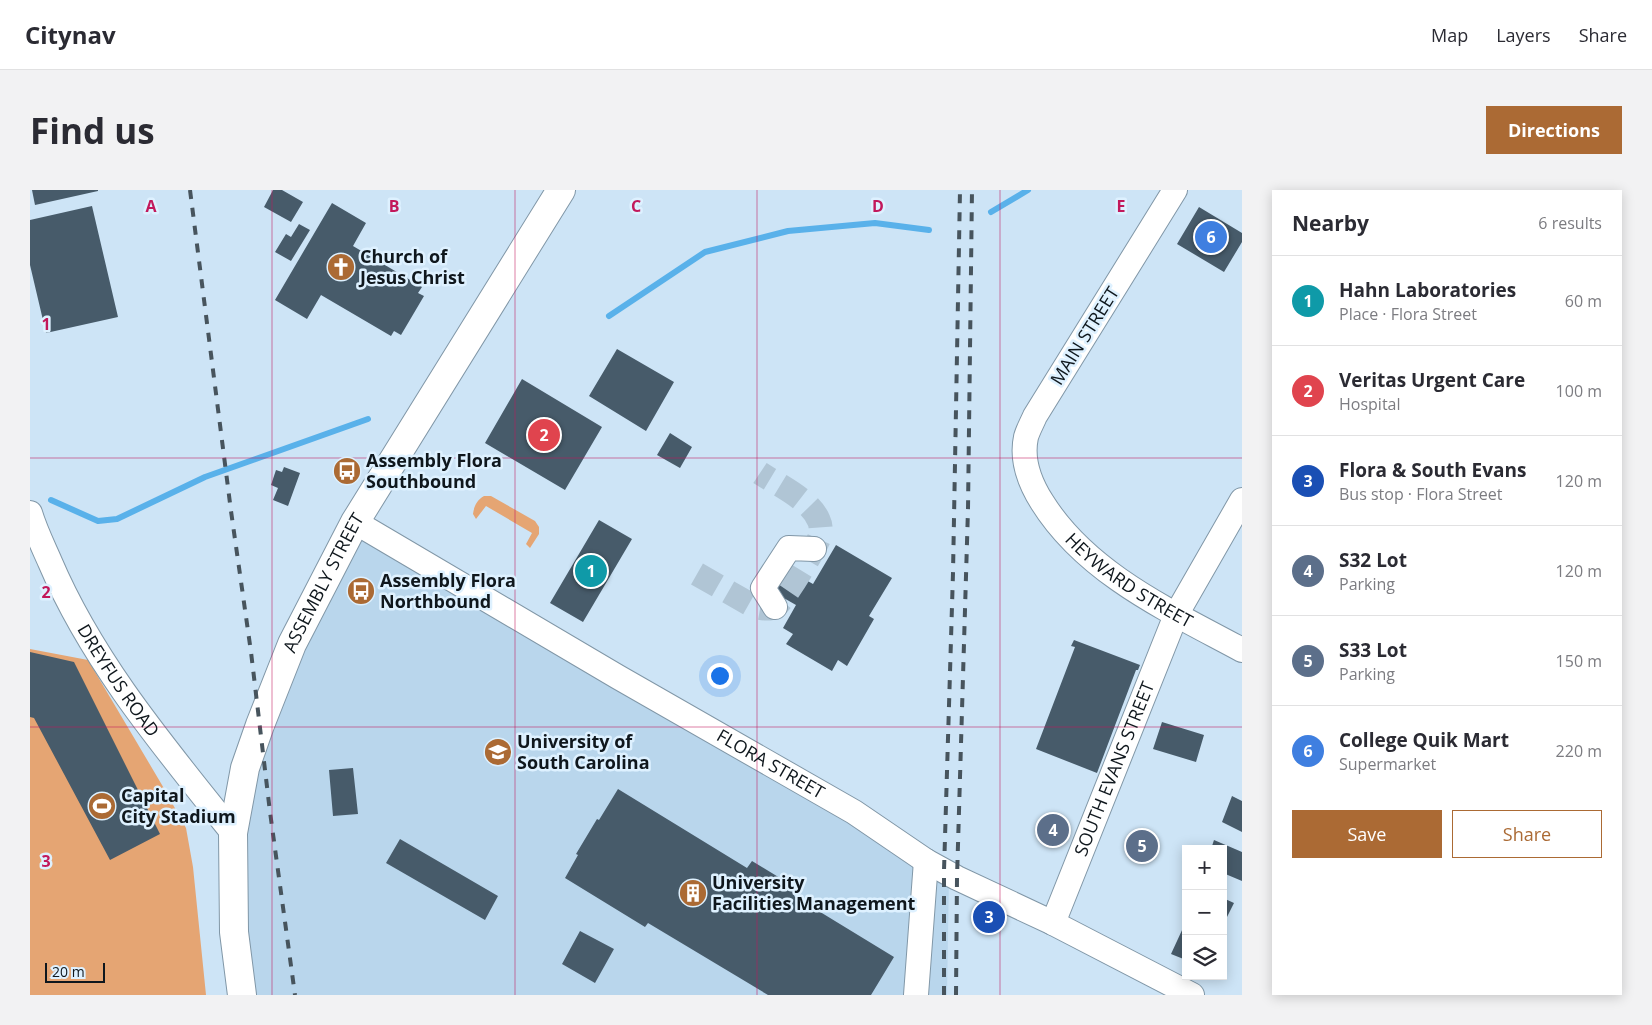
<!DOCTYPE html>
<meta charset="utf-8">
<style>
body{margin:0;font-family:"Open Sans",sans-serif;background:#f2f2f3;color:#2b2b33}
.controls{position:absolute;right:15px;bottom:15px;display:grid;overflow:hidden;border-radius:0px;box-shadow:0 2px 12px #0003}
.controls button{width:45px;height:45px;display:grid;place-items:center;padding:0;border:0;border-bottom:1px solid #e1e1e2;background:#fff;color:#2b2b33;font:25px sans-serif}
.scale{position:absolute;left:15px;bottom:12px;width:60px;box-sizing:border-box;padding-left:5px;border:2px solid #0f171d;border-top:0;font-size:14px;line-height:18px;white-space:nowrap;color:#0f171d;-webkit-text-stroke:4px #def1ff;paint-order:stroke}
.you{position:absolute;left:689px;top:485px;width:18px;height:18px;margin:-12px;border:4px solid #fff;border-radius:50%;background:#1a73e8;box-shadow:0 0 0 8px #1a73e833}
.badge{display:grid;place-items:center;width:32px;height:32px;border-radius:50%;background:#ab6a34;color:#fff;font-size:16px;font-weight:700}
.pin{position:absolute;translate:-50% -50%;border:2px solid #fff;box-shadow:0 1px 5px #0006}
.list{margin:0;padding:0;list-style:none}
h2{display:flex;justify-content:space-between;align-items:center;height:65px;margin:0;padding:0 20px;font-size:21px}
h2 small{font-size:16px;font-weight:400;color:#7c7c81}
.list li{display:grid;grid-template-columns:32px 1fr auto;gap:15px;align-items:center;box-sizing:border-box;height:90px;padding:0 20px;border-top:1px solid #e1e1e2}
.list b{display:block;font-size:19px;white-space:nowrap}
.list p{margin:0;font-size:16px;white-space:nowrap;color:#7c7c81}
.list em{font-size:16px;font-style:normal;color:#7c7c81}
.actions{display:flex;gap:10px;padding:15px 20px}
.actions a{flex:1;padding:11px 0;border:1px solid #ab6a34;border-radius:0px;text-align:center;font-size:18px;color:#ab6a34}
.actions .main{background:#ab6a34;color:#fff}
.icon{flex:none;width:28px;height:28px;fill:none;stroke:currentColor;stroke-width:2;stroke-linecap:round;stroke-linejoin:round}
.map{position:relative;flex:none;width:1212px;height:805px;overflow:hidden;border-radius:0px}
header{display:flex;align-items:center;gap:30px;box-sizing:border-box;height:70px;padding:0 25px;background:#fff;border-bottom:1px solid #e1e1e2}
header strong{font-size:24px}
nav{display:flex;gap:28px;margin-inline-start:auto;font-size:18px}
.intro{display:flex;align-items:center;justify-content:space-between;box-sizing:border-box;height:120px;padding:0 30px}
h1{margin:0;font-size:35px}
.button{padding:12px 22px;border-radius:0px;background:#ab6a34;color:#fff;font-size:18px;font-weight:700}
main{display:flex;gap:30px;padding:0 30px}
aside{flex:1;background:#fff;border-radius:0px;box-shadow:0 2px 12px #0003}
.map>svg:first-child{display:block}
</style>
<header>
<strong>Citynav</strong>
<nav><a>Map</a><a>Layers</a><a>Share</a></nav>
</header>
<div class="intro"><h1>Find us</h1><a class="button">Directions</a></div>
<main>
<div class="map">
<svg width="1212" height="805" viewBox="0 0 1212 805">
<rect width="100%" height="100%" fill="#cde4f6"/>
<path fill="#b9d6ec" d="M332,333L919,685L917,805H207L199,710L239,509Z"/>
<path fill="#e5a573" d="M454,306H461L505,331L509,337V344L500,358L496,354L502,343L456,316L446,329L443,324C444,316 447,310 454,306Z
M0,459L58,470L132,595L156,638L163,677L176,805H0Z"/>
<g fill="none" stroke-linecap="round" stroke-linejoin="round">
<path stroke="#59b1ea" stroke-width="6" d="M961,22L998,0
M579,126L675,62L758,41L845,33L899,40
M21,310L68,331L87,329L175,287L338,229"/>
</g>
<path fill="#475b6a" d="M2,0H68V1L5,15Z
M243,0H252L273,12L261,32L234,17Z
M302,13L336,33L323,56L392,97L388,103L394,106L371,145L364,141L361,146L291,105L277,129L245,110Z
M62,16L88,127L16,143L0,75V30Z
M1169,17L1212,43V52L1194,82L1147,54Z
M269,34L280,40L261,71L245,62L256,44L261,47Z
M587,159L644,192L616,241L559,206Z
M492,189L572,237L535,300L455,253Z
M640,243L662,257L650,278L627,265Z
M254,277L270,283L258,316L243,310L248,298L241,295L246,280L252,282Z
M569,330L602,349L553,432L520,413Z
M806,355L862,388L839,426L844,429L817,476L808,470L802,481L756,454L763,444L753,438L766,415L738,399L751,376L783,394Z
M1044,450L1110,475L1108,480H1106L1067,583L1006,559L1045,457L1041,456Z
M0,462L44,472L130,644L80,670L4,528L0,527Z
M1132,532L1174,545L1166,572L1123,559Z
M323,578L328,624L303,626L299,580Z
M588,599L717,678L722,671L768,699L764,706L864,767L841,805H738L618,733L615,737L535,688L548,665L546,664L567,629L569,630Z
M1202,606L1212,611V642L1192,632Z
M370,649L468,706L455,730L356,673Z
M1184,650L1212,662V691L1193,683V659H1181Z
M1193,708L1204,713L1193,735Z
M1153,738L1156,739V770L1141,764Z
M550,741L584,759L565,793L532,774Z"/>
<g fill="none" stroke-linecap="round" stroke-linejoin="round">
<path stroke="#b0c5d5" stroke-width="24" stroke-dasharray="24 12" stroke-linecap="butt" d="M667,384L723,416C729,418 739,420 745,417C753,413 787,356 790,346C791,341 791,335 789,331C781,310 748,295 730,283"/>
<defs>
<g id="minor">
<path id="s1" d="M1145,0L1005,226C1002,233 998,240 996,247C991,270 1000,293 1012,312C1057,384 1140,421 1212,460"/>
<path id="s2" d="M0,323C5,340 13,356 20,372C63,473 135,558 203,643"/>
<path id="s3" d="M325,332L588,487L824,622L896,671L927,688L1023,733L1162,805"/>
<path d="M745,417L733,398L759,358L784,359"/>
<path id="s4" d="M1023,733L1146,425L1212,310"/>
<path d="M886,805L896,671"/>
</g>
<g id="major">
<path id="s5" d="M212,805L204,742L203,643L215,578L230,535L262,454L325,332L531,0"/>
</g>
</defs>
<use href="#minor" stroke="#8197a7" stroke-width="26"/>
<use href="#major" stroke="#8197a7" stroke-width="30"/>
<use href="#minor" stroke="#fff" stroke-width="24"/>
<use href="#major" stroke="#fff" stroke-width="28"/>
<path stroke="#47545d" stroke-width="4" stroke-dasharray="9 9" stroke-linecap="butt" d="M160,0L201,321L221,462L240,622L265,805
M914,805V681L923,383L930,0
M926,805L927,688L938,319L942,0"/>
</g>
<path fill="none" stroke="#c2185b" stroke-width="1" stroke-opacity="0.55" d="M242,0V805M485,0V805M727,0V805M970,0V805M0,268H1212M0,537H1212"/>
<defs>
<symbol id="church-disc" viewBox="-11 -11 22 22"><circle r="9.5" fill="#ab6a34" stroke="#def1ff"/><path d="M-1.2-6h2.4v3.5h3.3v2.4h-3.3V6h-2.4V-.1h-3.3v-2.4h3.3Z" fill="#fff"/></symbol>
<symbol id="bus-disc" viewBox="-11 -11 22 22"><circle r="9.5" fill="#ab6a34" stroke="#def1ff"/><path d="M-5-6H5V4H4V6H2V4H-2V6H-4V4H-5ZM-3.5-4V0h7V-4ZM-3.5 1.2v1.5H-2V1.2ZM2 1.2v1.5H3.5V1.2Z" fill="#fff"/></symbol>
<symbol id="university-disc" viewBox="-11 -11 22 22"><circle r="9.5" fill="#ab6a34" stroke="#def1ff"/><path d="M0-5L7-2L0 1L-7-2ZM-4 1L0 2.5L4 1V4Q0 6-4 4Z" fill="#fff"/></symbol>
<symbol id="stadium-disc" viewBox="-11 -11 22 22"><circle r="9.5" fill="#ab6a34" stroke="#def1ff"/><path d="M0-5a6.5 5 0 1 0 0 10a6.5 5 0 1 0 0-10ZM-3.5-1.8h7v3.6h-7Z" fill="#fff"/></symbol>
<symbol id="building-disc" viewBox="-11 -11 22 22"><circle r="9.5" fill="#ab6a34" stroke="#def1ff"/><path d="M-4-6H4V6H1V3H-1V6H-4ZM-2.5-4.3h1.7v1.8h-1.7ZM.8-4.3h1.7v1.8H.8ZM-2.5-1h1.7V.8h-1.7ZM.8-1h1.7V.8H.8Z" fill="#fff"/></symbol>
</defs>
<g fill-rule="evenodd">
<use href="#church-disc" x="295" y="61" width="32" height="32"/>
<use href="#bus-disc" x="301" y="265" width="32" height="32"/>
<use href="#bus-disc" x="315" y="385" width="32" height="32"/>
<use href="#university-disc" x="452" y="546" width="32" height="32"/>
<use href="#stadium-disc" x="56" y="600" width="32" height="32"/>
<use href="#building-disc" x="647" y="687" width="32" height="32"/>
</g>
<g text-anchor="middle" stroke-width="5" stroke-linejoin="round" paint-order="stroke">
<g font-size="18" font-weight="bold" fill="#0f171d" stroke="#def1ff" text-anchor="start">
<text x="330" y="73">Church of<tspan x="330" dy="21">Jesus Christ</tspan></text>
<text x="336" y="277">Assembly Flora<tspan x="336" dy="21">Southbound</tspan></text>
<text x="350" y="397">Assembly Flora<tspan x="350" dy="21">Northbound</tspan></text>
<text x="487" y="558">University of<tspan x="487" dy="21">South Carolina</tspan></text>
<text x="91" y="612">Capital<tspan x="91" dy="21">City Stadium</tspan></text>
<text x="682" y="699">University<tspan x="682" dy="21">Facilities Management</tspan></text>
</g>
<g font-size="18" fill="#0f171d" stroke="#def1ff">
<text transform="translate(1055 146) rotate(-58)" y="6">MAIN STREET</text>
<text dy="6" stroke="none"><textPath href="#s1" startOffset="476">HEYWARD STREET</textPath></text>
<text dy="6" stroke="none"><textPath href="#s5" startOffset="430">ASSEMBLY STREET</textPath></text>
<text dy="6" stroke="none"><textPath href="#s2" startOffset="190">DREYFUS ROAD</textPath></text>
<text dy="6" stroke="none"><textPath href="#s3" startOffset="481">FLORA STREET</textPath></text>
<text dy="6" stroke="none"><textPath href="#s4" startOffset="166">SOUTH EVANS STREET</textPath></text>
</g>
</g>
<g font-size="16" text-anchor="middle" font-weight="bold" fill="#c2185b" stroke="#def1ff" stroke-width="5" stroke-linejoin="round" paint-order="stroke">
<text x="121" y="22">A</text>
<text x="364" y="22">B</text>
<text x="606" y="22">C</text>
<text x="848" y="22">D</text>
<text x="1091" y="22">E</text>
<text x="16" y="140">1</text>
<text x="16" y="408">2</text>
<text x="16" y="677">3</text>
</g>
</svg>
<div class="controls">
<button>+</button>
<button>−</button>
<button><svg class="icon" aria-label="layers" viewBox="0 0 24 24"><path d="M12 4l9 5-9 5-9-5zM3 14l9 5 9-5"/></svg></button>
</div>
<div class="scale">20 m</div>
<div class="you"></div>
<div class="pin badge" style="left:561px;top:381px;background:#0f9aa8">1</div>
<div class="pin badge" style="left:514px;top:245px;background:#e0444e">2</div>
<div class="pin badge" style="left:959px;top:727px;background:#1a4fb4">3</div>
<div class="pin badge" style="left:1023px;top:640px;background:#5c6f8a">4</div>
<div class="pin badge" style="left:1112px;top:656px;background:#5c6f8a">5</div>
<div class="pin badge" style="left:1181px;top:47px;background:#3f7fe0">6</div>
</div>
<aside>
<h2>Nearby<small>6 results</small></h2>
<ul class="list">
<li><span class="badge" style="background:#0f9aa8">1</span><div><b>Hahn Laboratories</b><p>Place · Flora Street</p></div><em>60 m</em></li>
<li><span class="badge" style="background:#e0444e">2</span><div><b>Veritas Urgent Care</b><p>Hospital</p></div><em>100 m</em></li>
<li><span class="badge" style="background:#1a4fb4">3</span><div><b>Flora &amp; South Evans</b><p>Bus stop · Flora Street</p></div><em>120 m</em></li>
<li><span class="badge" style="background:#5c6f8a">4</span><div><b>S32 Lot</b><p>Parking</p></div><em>120 m</em></li>
<li><span class="badge" style="background:#5c6f8a">5</span><div><b>S33 Lot</b><p>Parking</p></div><em>150 m</em></li>
<li><span class="badge" style="background:#3f7fe0">6</span><div><b>College Quik Mart</b><p>Supermarket</p></div><em>220 m</em></li>
</ul>
<div class="actions"><a class="main">Save</a><a>Share</a></div>
</aside>
</main>
